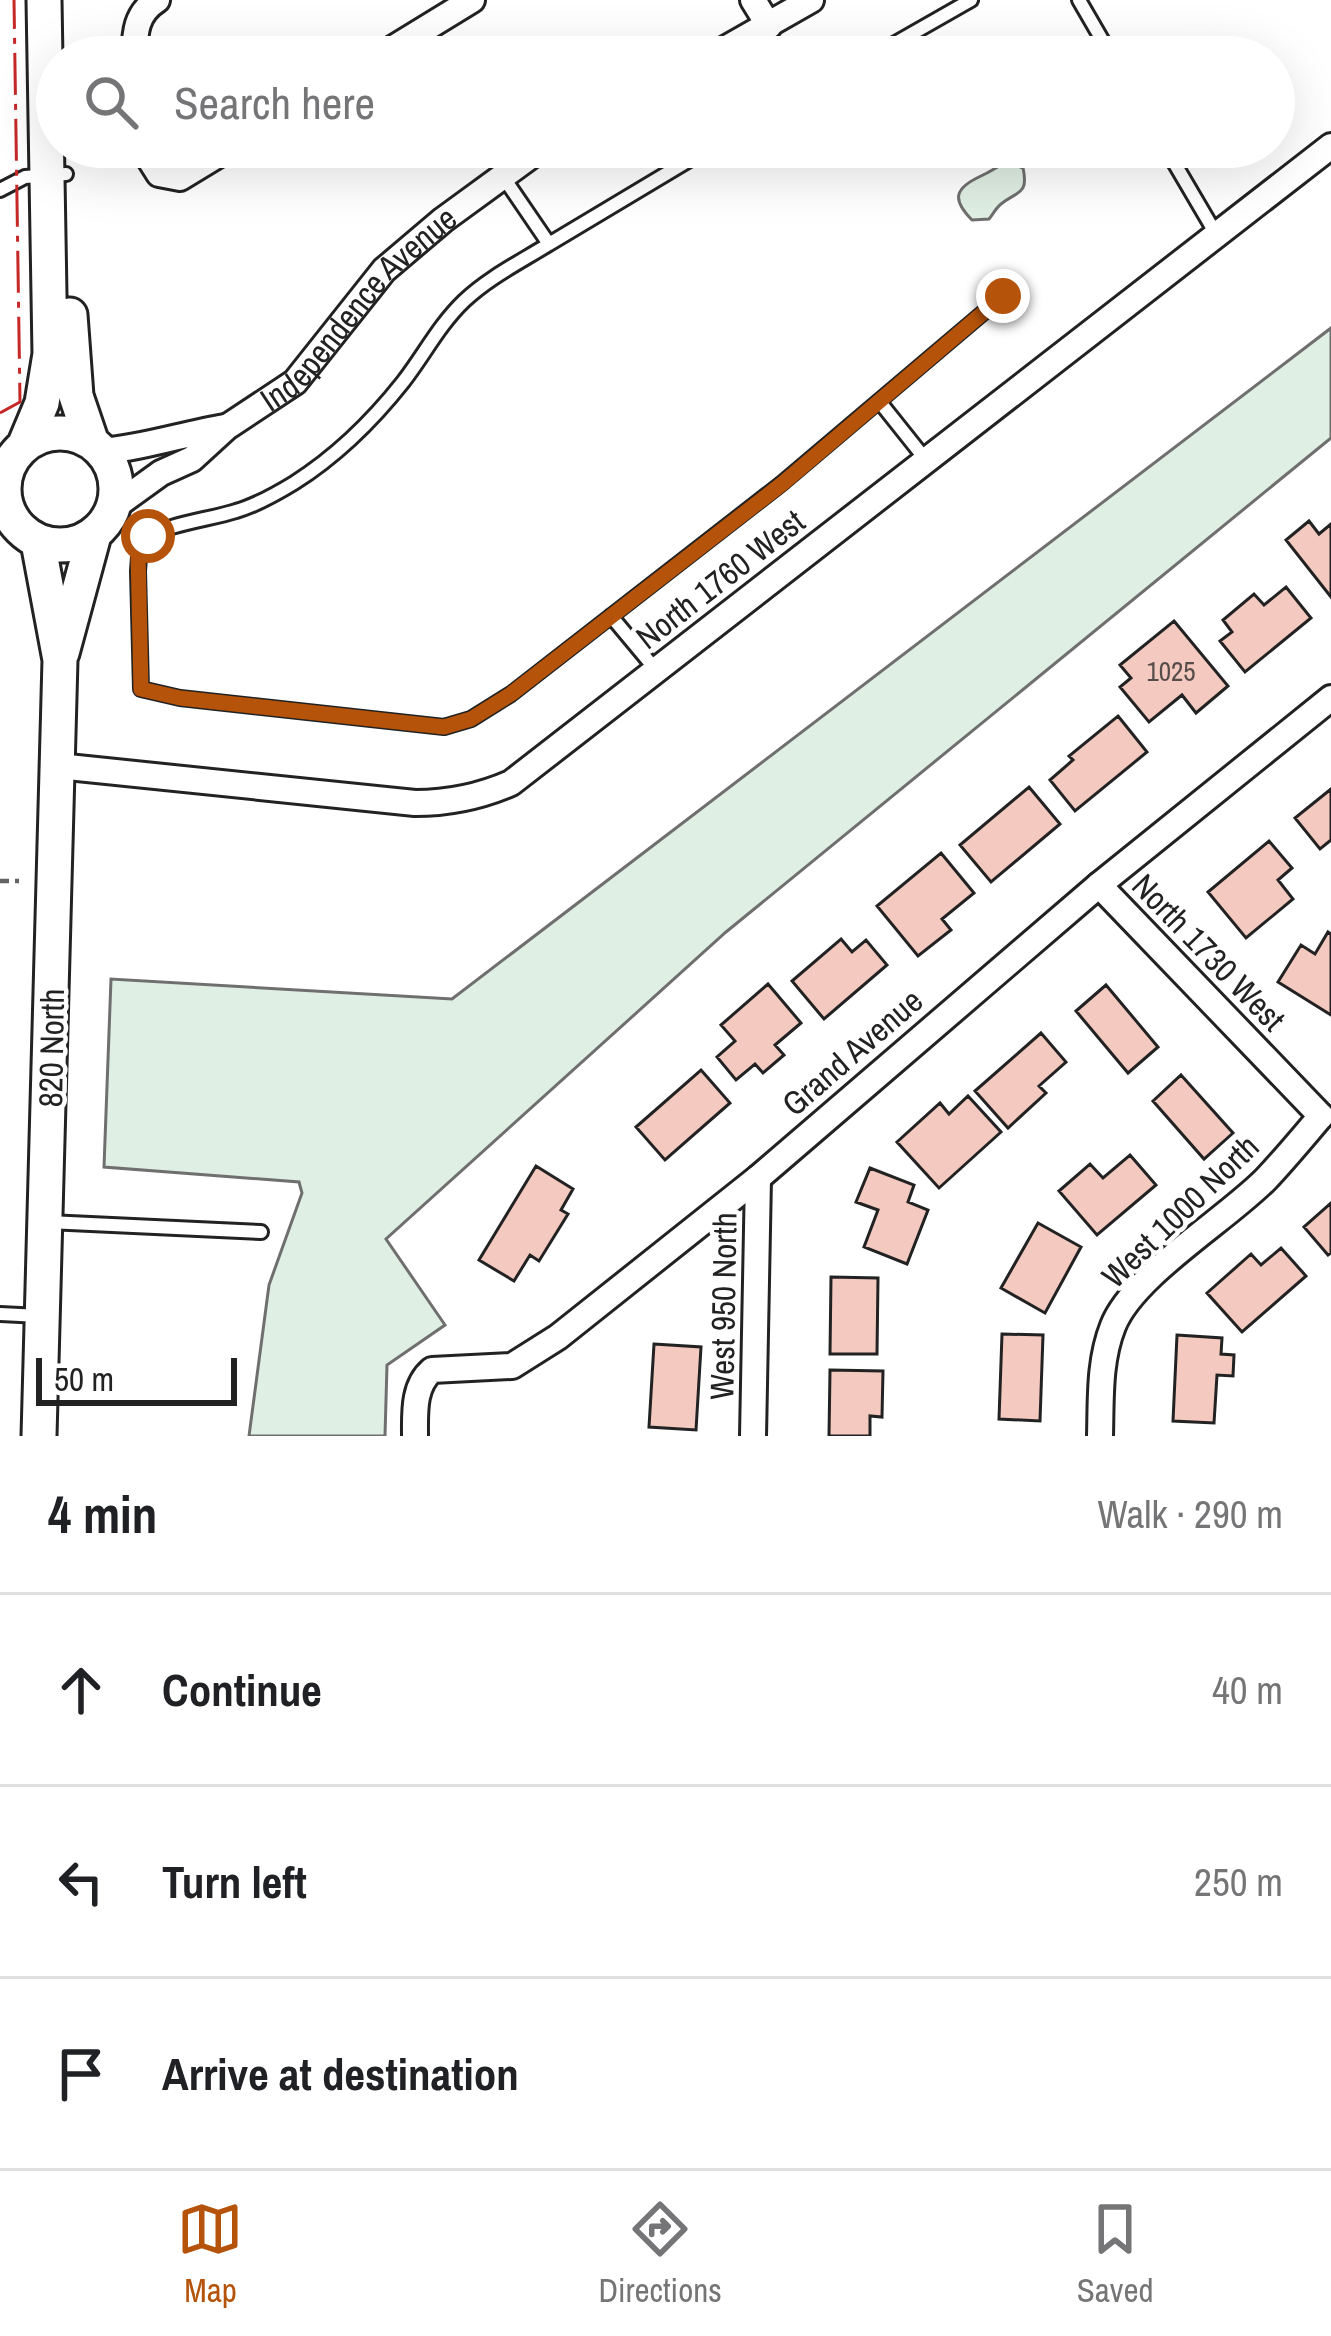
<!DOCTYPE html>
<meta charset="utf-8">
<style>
body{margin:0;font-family:"Archivo Narrow",sans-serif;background:#f6f6f6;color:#202124}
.scale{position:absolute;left:36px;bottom:30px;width:201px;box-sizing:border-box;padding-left:12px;border:6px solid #222;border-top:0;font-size:33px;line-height:42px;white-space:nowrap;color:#222;-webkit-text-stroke:9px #fff;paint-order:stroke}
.stop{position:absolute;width:36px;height:36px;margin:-27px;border:9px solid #b45309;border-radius:50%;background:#fff}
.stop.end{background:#b45309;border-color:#fff;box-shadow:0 3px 12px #0008}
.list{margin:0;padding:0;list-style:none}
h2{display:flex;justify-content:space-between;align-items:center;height:156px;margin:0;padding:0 48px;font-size:51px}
h2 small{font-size:39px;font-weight:400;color:#757577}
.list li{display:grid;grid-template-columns:78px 1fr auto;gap:36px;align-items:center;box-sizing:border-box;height:192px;padding:0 48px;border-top:3px solid #e0e0e0}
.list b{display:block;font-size:45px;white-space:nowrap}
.list em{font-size:39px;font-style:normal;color:#757577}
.icon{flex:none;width:66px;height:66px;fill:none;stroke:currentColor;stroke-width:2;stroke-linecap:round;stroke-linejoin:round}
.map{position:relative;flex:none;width:1331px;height:1436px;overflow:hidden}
.search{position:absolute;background:#fff;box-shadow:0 12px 48px #0002;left:36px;right:36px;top:36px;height:132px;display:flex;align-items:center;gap:30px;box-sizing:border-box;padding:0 42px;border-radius:66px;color:#757577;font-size:45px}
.sheet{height:732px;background:#fff}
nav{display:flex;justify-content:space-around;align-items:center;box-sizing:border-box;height:168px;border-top:3px solid #e0e0e0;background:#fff;font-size:33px;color:#757577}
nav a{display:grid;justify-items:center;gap:6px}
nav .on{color:#b45309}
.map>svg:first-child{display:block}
</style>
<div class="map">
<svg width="1331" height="1436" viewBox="0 0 1331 1436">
<rect width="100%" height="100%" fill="#fff"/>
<path fill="#e0efe3" stroke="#6f6f6f" stroke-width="3" d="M1007,162L1023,168C1029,195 1017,191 1001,204C996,208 993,214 989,219L972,220C951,199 955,188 981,176C990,172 998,166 1007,162Z
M1331,328V438L726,932L386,1239L445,1325L387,1365L385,1436H249L269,1285L302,1193L299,1182L104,1167L111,979L452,999Z"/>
<path fill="#f3c9c0" stroke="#222" stroke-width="3" d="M1309,521L1319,534L1331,524V597L1286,540Z
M1286,587L1311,618L1245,672L1220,641L1232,632L1223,620L1254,594L1264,605Z
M1174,621L1228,686L1196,713L1182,695L1149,722L1120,687L1131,678L1120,665Z
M1118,716L1147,752L1075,811L1050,780L1073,760L1069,756Z
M1029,787L1060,824L991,882L960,845Z
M1331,789V840L1320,849L1295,818Z
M1269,841L1292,868L1278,880L1293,899L1246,938L1208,892Z
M941,853L974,893L942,919L951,930L918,956L877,906Z
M1328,932L1331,934V1015L1278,982L1301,945L1315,954Z
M841,939L852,952L866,940L887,965L824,1019L792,981Z
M768,984L801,1023L775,1045L784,1055L763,1073L755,1064L736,1080L717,1057L735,1041L721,1025Z
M1106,985L1158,1047L1128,1073L1076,1011Z
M1041,1033L1066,1062L1039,1086L1046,1093L1008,1128L975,1091Z
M701,1070L730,1103L665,1160L636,1127Z
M1181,1075L1233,1133L1204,1159L1153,1101Z
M968,1096L1001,1132L939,1188L897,1142L940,1103L949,1114Z
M1130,1155L1156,1185L1097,1235L1059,1191L1090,1164L1103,1178Z
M536,1166L573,1189L561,1210L568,1214L539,1261L530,1255L514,1281L479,1260Z
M870,1168L914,1185L908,1202L928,1210L907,1264L864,1247L878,1210L856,1202Z
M1331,1203V1253L1328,1255L1304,1227Z
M1038,1223L1081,1247L1045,1313L1001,1288Z
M1281,1248L1306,1276L1242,1332L1207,1293L1251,1254L1261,1265Z
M831,1277L878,1278L877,1354H830Z
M1002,1334L1043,1335L1040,1421L999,1419Z
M1177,1335L1222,1338L1221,1354L1234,1355L1233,1376L1217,1375L1214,1423L1173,1421Z
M654,1344L701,1347L696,1430L649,1427Z
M830,1370L883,1371L882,1417L870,1416V1436H829Z"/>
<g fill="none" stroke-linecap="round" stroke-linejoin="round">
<defs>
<path id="lane" d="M1079,0L1112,57
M871,57L971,0
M1165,147L1216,234
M502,175L549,244L711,147
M0,190L25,177L66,174
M549,244C520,262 488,278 464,301C439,325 424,355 403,382C373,420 335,457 294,483C276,494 257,505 236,511C209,520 160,524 140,543L138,571L141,689L180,698L444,727L471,719L511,694L781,484L1003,296
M879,401L926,460
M611,616L656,670
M48,1222L261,1232
M0,1314L40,1316"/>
<g id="street">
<path d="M753,0L769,26"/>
<path d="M134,57C135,34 135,14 157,0"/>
<path d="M379,57L472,0"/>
<path d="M711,57L811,0"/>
<path d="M142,147L159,174L180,178L231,147"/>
<path d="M101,451C143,448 183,434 225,427"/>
<path id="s1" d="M114,507L161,473L192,459L227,427L295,382L384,270L443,220L543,147"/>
<path d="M58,766L415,803C450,803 479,797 511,783L1331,146"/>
<path d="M1099,885L1321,1116"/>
<path d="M415,1436C415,1413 413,1386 432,1370L512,1366L558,1337L758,1178L1099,885L1331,698"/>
<path d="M753,1436L758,1178"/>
<path d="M1100,1436C1101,1399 1099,1361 1113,1326C1133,1275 1226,1220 1266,1179C1285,1159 1303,1137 1321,1116"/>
</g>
<path id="secondary" d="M70,315L76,396L92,443
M4 489a56 56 0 1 1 112 0a56 56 0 1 1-112 0Z
M24,446L42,403L50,354L44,0
M38,542L60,660L39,1436
M62,653L94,535"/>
</defs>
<use href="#lane" stroke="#222" stroke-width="18"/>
<use href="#street" stroke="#222" stroke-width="30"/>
<use href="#secondary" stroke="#222" stroke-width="39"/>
<path stroke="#646464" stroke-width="4.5" stroke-dasharray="9 6" stroke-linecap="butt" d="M0,881H19"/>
<use href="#lane" stroke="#fff" stroke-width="12"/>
<use href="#street" stroke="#fff" stroke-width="24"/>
<use href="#secondary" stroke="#fff" stroke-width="33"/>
<path stroke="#c62828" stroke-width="3" stroke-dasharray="42 9 6 9" stroke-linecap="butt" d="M0,413L20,402L14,0"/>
</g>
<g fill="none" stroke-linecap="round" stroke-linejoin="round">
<path stroke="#b45309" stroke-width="15" d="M148,536L140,543L138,553L141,689L180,698L444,727L471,719L511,694L782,484L1003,296"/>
</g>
<g text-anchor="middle" stroke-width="9" stroke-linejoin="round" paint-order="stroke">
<g font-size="27" fill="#564c4a">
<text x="1171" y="681">1025</text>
</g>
<g font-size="33" fill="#222" stroke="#fff">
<text dy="12" stroke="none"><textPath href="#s1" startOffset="318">Independence Avenue</textPath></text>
<text transform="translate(720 579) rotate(-38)" y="12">North 1760 West</text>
<text transform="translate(1209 952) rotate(46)" y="12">North 1730 West</text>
<text transform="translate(51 1048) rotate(-89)" y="12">820 North</text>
<text transform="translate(852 1052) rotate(-41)" y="12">Grand Avenue</text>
<text transform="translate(1180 1211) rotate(-44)" y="12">West 1000 North</text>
<text transform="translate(723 1306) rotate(-89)" y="12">West 950 North</text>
</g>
</g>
</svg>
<div class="scale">50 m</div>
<div class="stop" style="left:148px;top:536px"></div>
<div class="stop end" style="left:1003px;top:296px"></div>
<div class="search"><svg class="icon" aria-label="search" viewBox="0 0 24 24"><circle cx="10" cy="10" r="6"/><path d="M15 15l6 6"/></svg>Search here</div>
</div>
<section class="sheet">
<h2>4 min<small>Walk · 290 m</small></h2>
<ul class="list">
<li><svg class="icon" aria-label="ahead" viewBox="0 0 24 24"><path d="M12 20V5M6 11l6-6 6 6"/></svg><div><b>Continue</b></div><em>40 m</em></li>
<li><svg class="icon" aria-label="left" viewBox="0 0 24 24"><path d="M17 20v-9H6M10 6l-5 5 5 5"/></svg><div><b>Turn left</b></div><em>250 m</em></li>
<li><svg class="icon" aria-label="arrive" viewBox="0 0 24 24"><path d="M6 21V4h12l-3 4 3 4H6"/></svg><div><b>Arrive at destination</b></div></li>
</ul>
</section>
<nav>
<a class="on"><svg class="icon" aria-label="map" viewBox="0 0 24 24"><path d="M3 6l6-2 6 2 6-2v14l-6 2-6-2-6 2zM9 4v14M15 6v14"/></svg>Map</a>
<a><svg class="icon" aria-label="directions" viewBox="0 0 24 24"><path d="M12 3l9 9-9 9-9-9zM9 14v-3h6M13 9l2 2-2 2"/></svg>Directions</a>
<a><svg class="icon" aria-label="saved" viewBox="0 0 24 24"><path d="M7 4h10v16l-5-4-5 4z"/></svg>Saved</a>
</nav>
